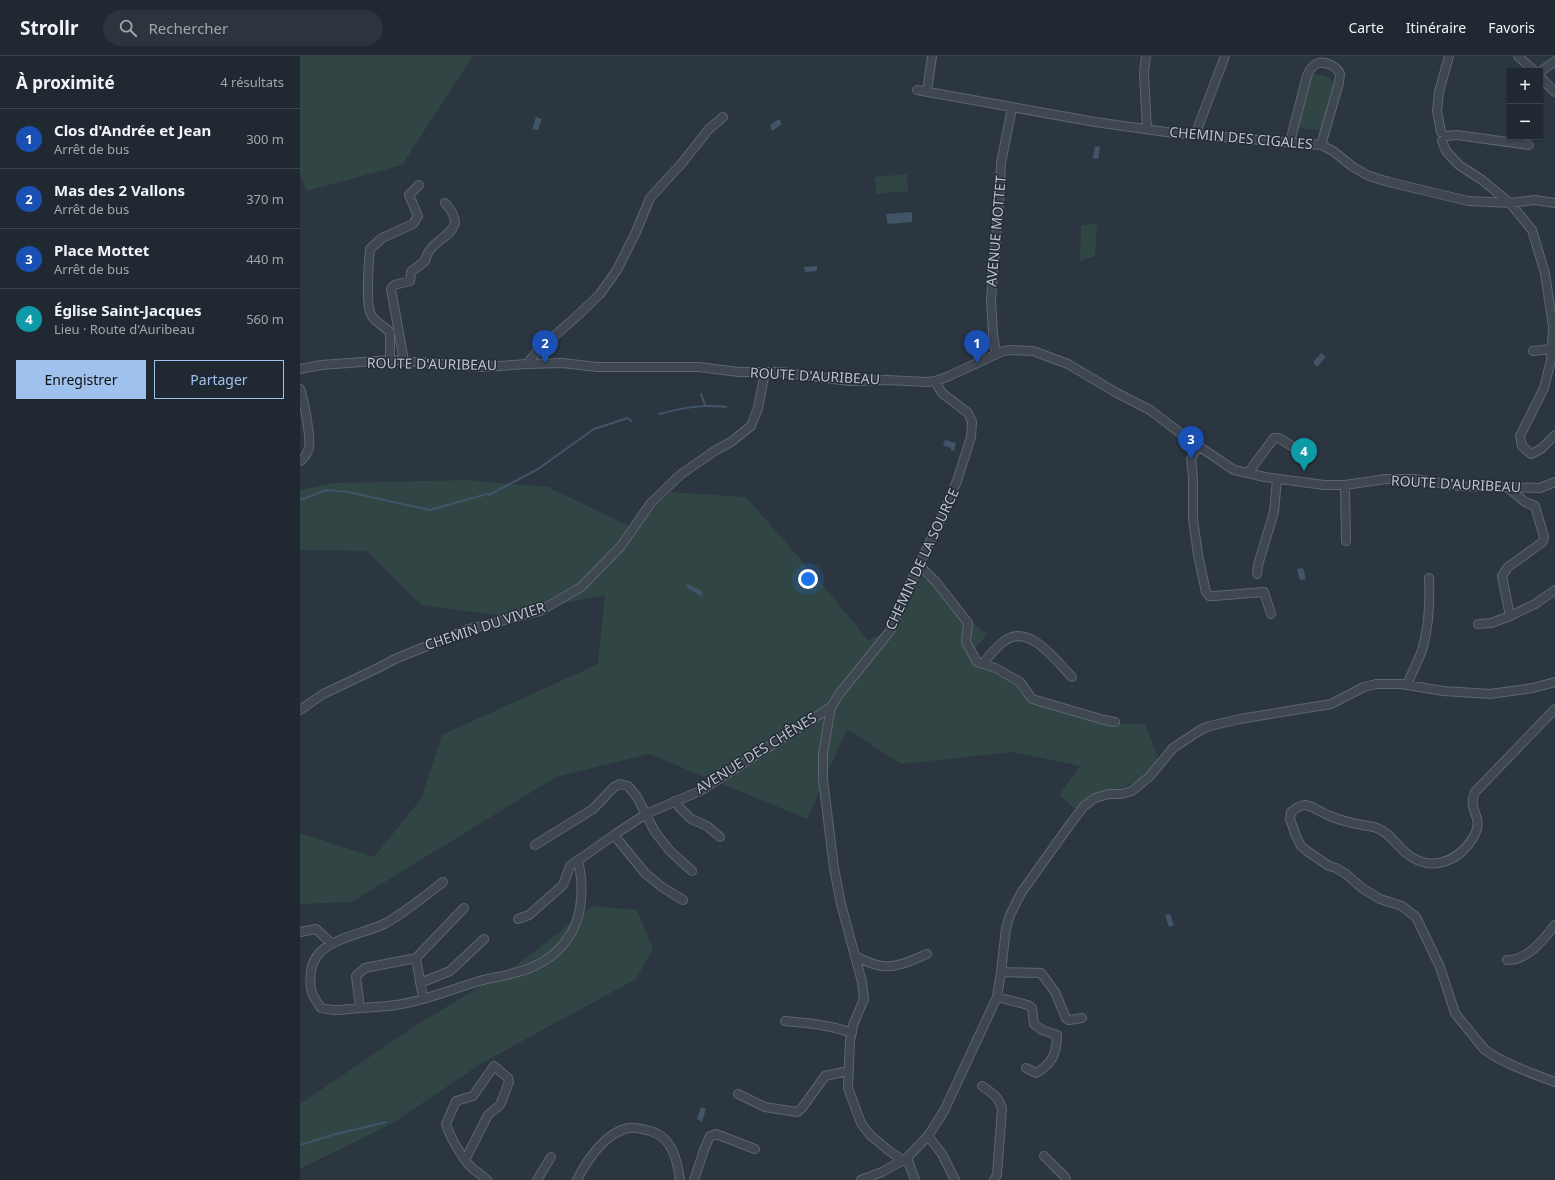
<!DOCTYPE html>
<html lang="fr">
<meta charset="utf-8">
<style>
body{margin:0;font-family:"Noto Sans",sans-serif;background:#2d343d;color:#f1f3f6}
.controls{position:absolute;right:12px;top:12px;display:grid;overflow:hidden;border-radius:0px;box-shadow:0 1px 3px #0004}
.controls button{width:36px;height:36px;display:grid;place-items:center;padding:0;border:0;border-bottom:1px solid #3d444d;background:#202831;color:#f1f3f6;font:20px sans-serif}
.you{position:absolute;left:508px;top:523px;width:14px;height:14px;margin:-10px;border:3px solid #fff;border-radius:50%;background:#1a73e8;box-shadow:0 0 0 6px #1a73e833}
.badge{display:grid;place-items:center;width:26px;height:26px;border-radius:50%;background:#9fc1ed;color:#fff;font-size:13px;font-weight:700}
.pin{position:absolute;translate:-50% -33px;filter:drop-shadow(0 1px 2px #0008)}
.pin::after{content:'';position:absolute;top:21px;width:14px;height:12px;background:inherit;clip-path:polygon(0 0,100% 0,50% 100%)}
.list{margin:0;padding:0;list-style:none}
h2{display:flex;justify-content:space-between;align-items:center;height:52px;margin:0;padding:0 16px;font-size:17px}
h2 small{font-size:13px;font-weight:400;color:#a2a6ab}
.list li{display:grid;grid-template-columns:26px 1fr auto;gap:12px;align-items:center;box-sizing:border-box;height:60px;padding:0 16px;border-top:1px solid #3d444d}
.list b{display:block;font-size:15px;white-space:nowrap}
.list p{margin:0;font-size:13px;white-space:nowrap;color:#a2a6ab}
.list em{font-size:13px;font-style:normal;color:#a2a6ab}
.actions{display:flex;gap:8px;padding:12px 16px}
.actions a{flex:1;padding:9px 0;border:1px solid #9fc1ed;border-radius:0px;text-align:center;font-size:14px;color:#9fc1ed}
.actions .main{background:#9fc1ed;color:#111}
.icon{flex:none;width:22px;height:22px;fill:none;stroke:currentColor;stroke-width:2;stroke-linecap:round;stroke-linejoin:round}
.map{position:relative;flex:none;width:1255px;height:1124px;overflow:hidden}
header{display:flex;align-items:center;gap:24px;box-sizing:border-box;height:56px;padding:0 20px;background:#202831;border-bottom:1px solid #3d444d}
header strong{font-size:19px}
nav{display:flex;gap:22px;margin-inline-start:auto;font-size:14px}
.search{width:280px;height:36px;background:#2d343d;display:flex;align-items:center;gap:10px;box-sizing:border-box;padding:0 14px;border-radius:22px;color:#a2a6ab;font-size:15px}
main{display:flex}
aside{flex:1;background:#202831}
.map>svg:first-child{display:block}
</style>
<header>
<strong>Strollr</strong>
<div class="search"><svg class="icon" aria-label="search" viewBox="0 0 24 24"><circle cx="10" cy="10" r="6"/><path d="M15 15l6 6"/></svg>Rechercher</div>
<nav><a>Carte</a><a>Itinéraire</a><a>Favoris</a></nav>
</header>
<main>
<aside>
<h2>À proximité<small>4 résultats</small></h2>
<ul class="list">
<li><span class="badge" style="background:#1a4fb4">1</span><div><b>Clos d'Andrée et Jean</b><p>Arrêt de bus</p></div><em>300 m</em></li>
<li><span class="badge" style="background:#1a4fb4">2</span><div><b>Mas des 2 Vallons</b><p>Arrêt de bus</p></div><em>370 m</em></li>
<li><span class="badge" style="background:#1a4fb4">3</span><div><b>Place Mottet</b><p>Arrêt de bus</p></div><em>440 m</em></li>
<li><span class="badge" style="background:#0f9aa8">4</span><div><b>Église Saint-Jacques</b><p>Lieu · Route d'Auribeau</p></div><em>560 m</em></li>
</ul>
<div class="actions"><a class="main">Enregistrer</a><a>Partager</a></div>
</aside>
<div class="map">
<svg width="1255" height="1124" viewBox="0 0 1255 1124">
<rect width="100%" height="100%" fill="#2b3641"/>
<path fill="#304544" d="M0,0H173L102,109L7,135L0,119Z
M1014,18L1031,22L1034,28L1021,75L997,71L1010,21Z
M607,118L608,135L576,138L575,121Z
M797,168L795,200L780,205L781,169Z
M167,424L248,431L335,473L370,436L446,441L522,528L568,584L585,577L618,518L633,529L650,551L687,578L670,599L679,612L715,627L728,647L809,667L845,668L859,704L843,724L794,741L775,753L759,739L780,710L712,696L601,708L547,673L507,763L349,698L256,721L52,846L0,848V777L74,801L121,743L142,679L298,608L305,539L202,560L121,549L67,495L0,494V434L33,427Z
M293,850L337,854L353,893L336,923L182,1007L93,1067L0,1113V1048L115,970L219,907Z"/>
<path fill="#425468" d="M236,61L242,63L238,74L232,73Z
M479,63L482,68L472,75L470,69Z
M795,90L800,91L798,103L793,102Z
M612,156V166L589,168L587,166L586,158Z
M517,210V215L505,216L504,211Z
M1021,297L1026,301L1017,311L1013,306Z
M645,384L656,387L654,395L651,394V392L643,389Z
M1003,512L1006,523L1000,524L997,513Z
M388,528L403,536L401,540L386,531Z
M870,858L874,869L869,871L865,859Z
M401,1051L406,1053L402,1066L397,1063Z"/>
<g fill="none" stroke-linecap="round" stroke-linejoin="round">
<path stroke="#425468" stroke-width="2" d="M401,338L405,349
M359,358C382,352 403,348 426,351
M0,444L26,434L48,436L130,454L187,438L189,439L238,413L294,373L328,362L331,365
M0,1089L32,1079L86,1066"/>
<defs>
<path id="minor" d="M846,0L844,17L847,73
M1218,0L1234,15
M1240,16L1255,5
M1240,21L1255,36
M617,34L795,66L873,77L1021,89L1033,95L1053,111L1069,120L1089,126L1168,145L1210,147L1235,144L1255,147
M627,35L632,0
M1141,76L1137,55L1139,36L1149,0
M895,79L925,0
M1146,80L1157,79L1229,89
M1142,85L1146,95L1159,109L1182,124L1210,147L1232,174L1245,217L1253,271L1251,304L1244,332L1220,380L1222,390L1231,398L1241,393L1255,379
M990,86L1007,20C1011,9 1019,3 1031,9C1035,11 1038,13 1040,18C1040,20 1039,24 1039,27L1021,89
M1233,295L1252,293
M696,298L693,278L691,244L700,135L701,107L712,52
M90,304V276C85,271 74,265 71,259C65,246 69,207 70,193L82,182L113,168L118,160L109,139L119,129
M104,305L91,233L94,229L110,225L111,216L125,205C130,178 174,179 145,147
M227,308L238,294L276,261L300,238L317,214L336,176L350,142L382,107L409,73L423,61
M0,313L21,309L90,304L184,311L227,308L262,307L297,311H399L439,316H480L549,325L587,324L627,326L635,325L647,321L703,295L712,294L733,295L768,308L815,336L850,354L888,383L934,414L965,421L1024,429H1045L1086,423H1115L1159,430L1240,432L1255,426
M0,333C4,344 11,382 9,392C7,398 5,402 0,405
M898,390L891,403L893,422V463L898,499L906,536L909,540H914L964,536L971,558
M948,417L974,382H979L998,394
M1045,429L1046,485
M619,509L636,526L668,567L666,586L677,606L695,612L720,626L732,643L804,664L815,666
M957,518L958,509L974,456L977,423
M1210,560L1235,548L1255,534
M1178,568L1191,567L1210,560L1202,520L1208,511L1240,488L1243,485L1244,481L1235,450L1225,446L1208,432
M682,608C689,601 697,589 706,584C730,568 757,606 772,621
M1107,629C1112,616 1119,604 1123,591C1129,569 1130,545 1129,522
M1255,653L1175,736C1166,756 1186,759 1173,782C1158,806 1130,817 1106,797C1096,789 1090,777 1077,772C1072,770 1067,770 1062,769C1051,767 1040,764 1030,760C1022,757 1013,750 1005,749C999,749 995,753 991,756L990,763L996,780L1001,790L1007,795L1029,810L1036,812L1046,818L1062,832L1080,843L1102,850L1116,861L1140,911L1155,957L1184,993C1202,1007 1233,1018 1255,1026
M0,654L23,638L76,613L95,603L169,573L240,555L281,531L321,490L351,447L380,419L416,394L431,386L451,370L458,352L465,316
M375,745L379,751L391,763L407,770L420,781
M314,779L345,817L362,831L383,844
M235,789L293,753L314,731L320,728L328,730L337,741L355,776L370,795L392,815
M143,826C125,840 107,855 86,867C62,880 16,881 11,915C9,933 11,938 21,952C37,956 44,953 60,952C72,951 84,951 96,949C126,945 154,932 183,924C210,918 237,915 258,894C283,870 285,835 278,804
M218,863L229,859L263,829L270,810L314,779L346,758L400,735L531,651
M0,876L16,873L31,887
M555,900C563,904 573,909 582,910C597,912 613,904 627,898
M116,902L164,852
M1207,904C1227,905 1244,883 1255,869
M701,916L741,917L755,936L766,962L769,964L782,962
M120,927L150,915L184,883
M697,941L728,949L732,952L734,968L742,974L757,979C757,997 752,1008 736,1017L726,1012
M60,952L56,920L65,912L116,902L123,942
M485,965C508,967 530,969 552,977
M682,1030C692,1037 699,1041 702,1053L697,1119L694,1124
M438,1038L465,1051L497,1056L502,1052L525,1020L548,1015
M628,1080L642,1098L655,1124
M744,1100L765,1121L766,1124
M607,1102L615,1124
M165,1104L188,1059L200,1049L209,1026L208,1022L194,1010L173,1040L156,1045L146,1068C149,1079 162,1102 170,1110C175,1115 182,1119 187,1124
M604,1105L588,1094L570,1079L561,1067L548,1032L550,985L553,969L564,943L562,926L541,848L534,812L523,723V698L531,651L540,637L590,575L609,530L644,456L657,425L671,381L672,366L668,357L642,337L635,325
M237,1124L251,1101
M277,1124C287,1104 305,1077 328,1072C336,1071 342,1073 350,1075C372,1081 377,1103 380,1124
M394,1124L404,1094L410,1080L416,1078L455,1093
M561,1124L582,1116L607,1102L628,1080L644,1055L697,941L701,916L706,872L710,859L721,837L771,767L784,750L795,742L809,738H821L832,735L849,721L873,692L902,673L910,670L940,663L1031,648L1064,631L1076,628H1101L1143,635L1190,638L1233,632L1255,626"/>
</defs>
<use href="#minor" stroke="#5d656e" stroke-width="10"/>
<use href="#minor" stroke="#3f4751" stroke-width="8"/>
</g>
<g text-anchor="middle" stroke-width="3" stroke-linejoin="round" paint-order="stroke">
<g font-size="14" fill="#bcc3cb" stroke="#232c37">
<text transform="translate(941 82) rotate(5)" y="5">CHEMIN DES CIGALES</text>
<text transform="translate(696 175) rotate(-85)" y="5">AVENUE MOTTET</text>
<text transform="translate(132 308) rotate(1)" y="5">ROUTE D'AURIBEAU</text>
<text transform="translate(515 320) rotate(3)" y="5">ROUTE D'AURIBEAU</text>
<text transform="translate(1156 428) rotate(3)" y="5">ROUTE D'AURIBEAU</text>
<text transform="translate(622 503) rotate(-65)" y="5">CHEMIN DE LA SOURCE</text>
<text transform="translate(185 570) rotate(-18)" y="5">CHEMIN DU VIVIER</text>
<text transform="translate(456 697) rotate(-32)" y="5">AVENUE DES CHÊNES</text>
</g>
</g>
</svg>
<div class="controls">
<button>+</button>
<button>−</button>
</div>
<div class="you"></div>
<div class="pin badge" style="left:677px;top:307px;background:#1a4fb4">1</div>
<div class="pin badge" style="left:245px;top:307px;background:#1a4fb4">2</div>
<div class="pin badge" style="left:891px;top:403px;background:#1a4fb4">3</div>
<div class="pin badge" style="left:1004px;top:415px;background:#0f9aa8">4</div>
</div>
</main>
